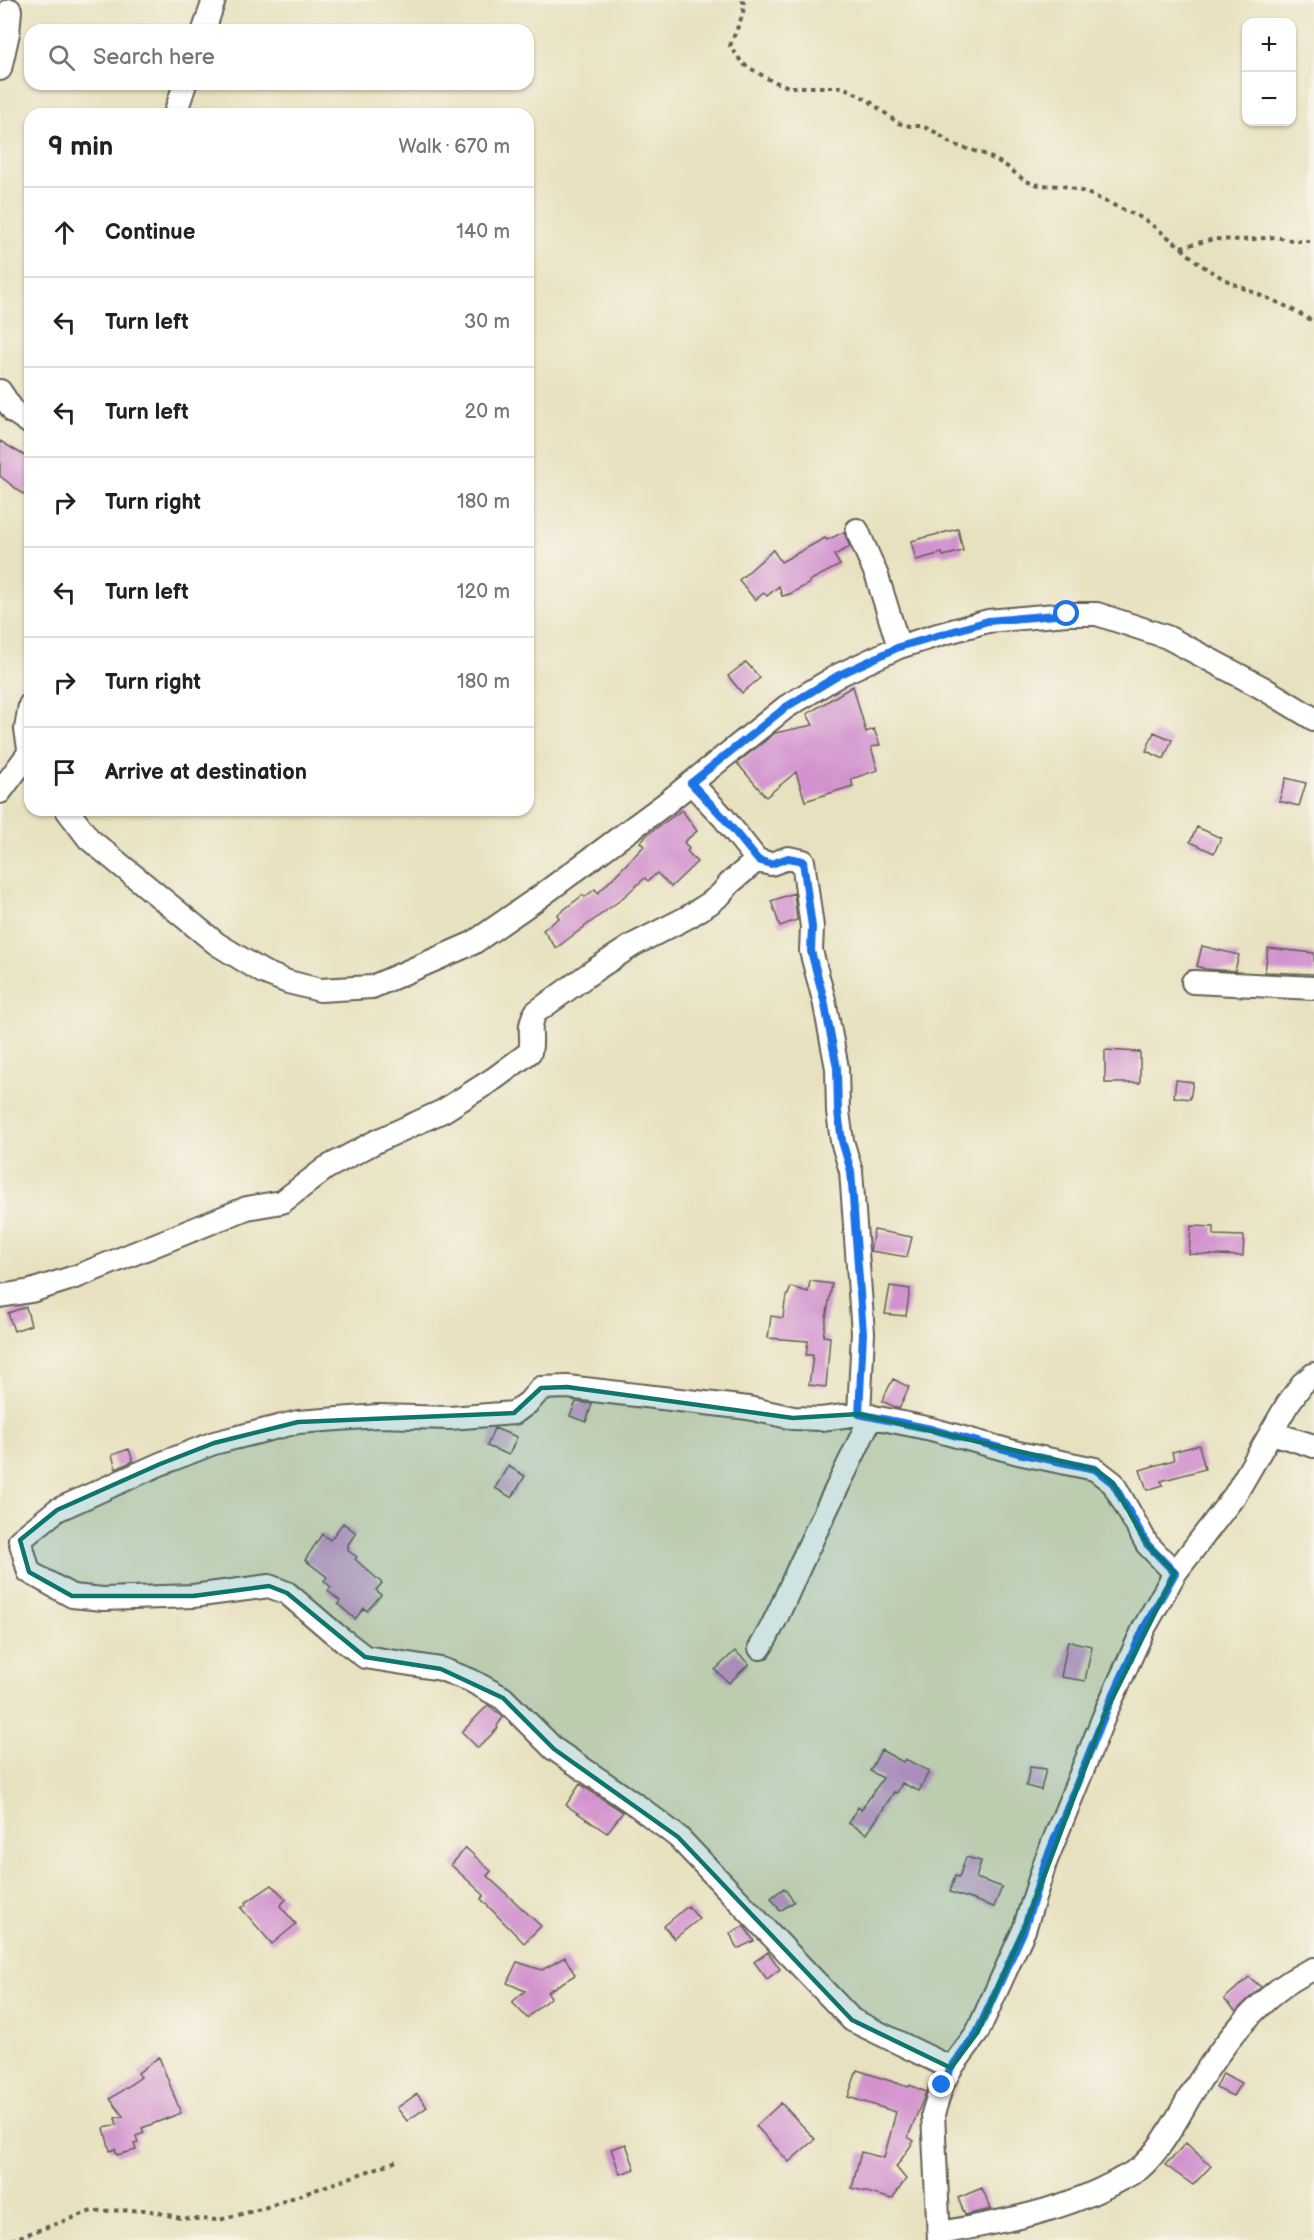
<!DOCTYPE html>
<meta charset="utf-8">
<style>
body{margin:0;font-family:"Balsamiq Sans",sans-serif;background:#f6f6f6;color:#222}
.controls{position:absolute;right:18px;top:18px;display:grid;overflow:hidden;border-radius:12px;box-shadow:0 2px 4px #0004}
.controls button{width:54px;height:54px;display:grid;place-items:center;padding:0;border:0;border-bottom:2px solid #e0e0e0;background:#fff;color:#222;font:30px sans-serif}
.stop{position:absolute;width:18px;height:18px;margin:-14px;border:4px solid #1a73e8;border-radius:50%;background:#fff}
.stop.end{background:#1a73e8;border-color:#fff;box-shadow:0 2px 6px #0008}
.list{margin:0;padding:0;list-style:none}
h2{display:flex;justify-content:space-between;align-items:center;height:78px;margin:0;padding:0 24px;font-size:26px}
h2 small{font-size:20px;font-weight:400;color:#767676}
.list li{display:grid;grid-template-columns:39px 1fr auto;gap:18px;align-items:center;box-sizing:border-box;height:90px;padding:0 24px;border-top:2px solid #e0e0e0}
.list b{display:block;font-size:22px;white-space:nowrap}
.list em{font-size:20px;font-style:normal;color:#767676}
.icon{flex:none;width:33px;height:33px;fill:none;stroke:currentColor;stroke-width:2;stroke-linecap:round;stroke-linejoin:round}
.map{position:relative;flex:none;width:1314px;height:2240px;overflow:hidden}
.search{position:absolute;background:#fff;box-shadow:0 2px 4px #0004;left:24px;top:24px;width:510px;height:66px;display:flex;align-items:center;gap:15px;box-sizing:border-box;padding:0 21px;border-radius:18px;color:#767676;font-size:22px}
.panel{position:absolute;background:#fff;box-shadow:0 2px 4px #0004;left:24px;top:108px;width:510px;height:708px;border-radius:18px}
.map>svg:first-child{display:block}
</style>
<div class="map">
<svg width="1314" height="2240" viewBox="0 0 1314 2240">
<rect width="100%" height="100%" fill="#f7f3e8"/>
<filter id="ink" filterUnits="userSpaceOnUse"><feTurbulence type="fractalNoise" baseFrequency=".0167" numOctaves="2"/><feDisplacementMap in="SourceGraphic" scale="12" xChannelSelector="R" yChannelSelector="G"/><feConvolveMatrix kernelMatrix="1 2 1 2 8 2 1 2 1" color-interpolation-filters="sRGB"/></filter>
<filter id="wash" filterUnits="userSpaceOnUse"><feTurbulence type="fractalNoise" baseFrequency=".008" numOctaves="4" result="noise"/><feDisplacementMap in="SourceGraphic" scale="24" xChannelSelector="R" yChannelSelector="G"/><feGaussianBlur stdDeviation="1.35" result="paint"/><feColorMatrix in="noise" values="0 0 0 0 0 0 0 0 0 0 0 0 0 0 0 0 0 1.4 0 .05"/><feComposite in="paint" operator="in"/></filter>
<g filter="url(#wash)">
<rect width="100%" height="100%" fill="#e8e1bf"/>
<g id="blocks">
<path fill="#d292ce" d="M0,441L30,459V486L23,494L0,476Z
M958,529L963,551L943,556L942,553L916,560L911,541Z
M844,532L850,547L834,555L840,565L809,581L810,583L790,594L782,596L779,586L767,596L764,593L755,600L739,580L773,550L781,562L825,538L827,540Z
M746,662L760,678L742,693L728,676Z
M853,686L866,732L874,729L880,745L871,747L878,770L851,779L853,786L805,801L796,772L766,797L737,763L775,733L813,725L807,714Z
M1154,732L1172,740L1164,759L1146,751Z
M1286,778L1306,783L1299,806L1279,801Z
M682,810L697,831L684,842L689,849L687,851L697,862L671,887L657,873L648,881L645,878L619,901L556,948L543,930L559,918L557,915L583,895L585,897L595,889L598,893L644,846L640,842L648,834Z
M1197,827L1221,838L1214,853L1190,842Z
M794,893L797,920L780,926L771,901Z
M1202,946L1239,955L1235,971L1205,969L1197,966Z
M1268,948L1314,953V974L1265,972Z
M1105,1050L1140,1052V1083H1105Z
M1176,1080L1193,1082L1190,1099L1174,1097Z
M1191,1226L1214,1227V1235L1244,1236L1243,1256L1189,1254Z
M874,1230L912,1237L907,1257L870,1251Z
M810,1281L832,1284L823,1336L830,1337L826,1387L809,1385L813,1355H806L808,1341L768,1338L771,1316L783,1318L785,1302L791,1287L808,1292Z
M890,1286L910,1289L906,1316L885,1314Z
M26,1307L31,1325L14,1331L8,1313Z
M893,1379L909,1387L899,1409L882,1401Z
M576,1402L592,1404L586,1422L570,1416Z
M494,1428L517,1437L509,1455L487,1446Z
M1199,1445L1205,1469L1161,1481L1163,1485L1147,1490L1140,1470L1174,1460L1172,1452Z
M129,1449L133,1461L116,1469L112,1455Z
M508,1466L525,1476L512,1498L495,1488Z
M343,1523L356,1533L347,1546L349,1548L347,1550L357,1557L355,1559L382,1583L376,1590L381,1595L367,1611L364,1608L355,1619L338,1604L340,1601L328,1591L331,1587L324,1581L327,1577L305,1560L322,1534L330,1540Z
M1068,1641L1092,1646L1085,1681L1061,1677Z
M735,1651L749,1664L729,1683L715,1670Z
M488,1705L503,1717L497,1726L498,1728L478,1748L462,1732Z
M881,1750L903,1762L905,1759L929,1771L919,1791L902,1783L897,1793L894,1792L867,1834L848,1823L858,1807L861,1810L883,1778L870,1771Z
M1030,1767L1046,1769L1041,1790L1026,1786Z
M580,1784L623,1812L607,1833L566,1805Z
M466,1848L491,1871L487,1876L541,1926L524,1943L481,1899L484,1895L451,1865Z
M966,1857L981,1861L976,1878L1002,1887L994,1907L950,1892L955,1876L959,1877Z
M272,1885L286,1899L280,1906L296,1924L272,1944L241,1908L246,1905L245,1903Z
M784,1888L794,1902L780,1911L771,1898Z
M688,1906L699,1919L674,1939L664,1926Z
M744,1926L754,1941L737,1949L730,1933Z
M768,1952L780,1969L767,1979L754,1962Z
M565,1957L575,1975L547,1992L551,1997L527,2018L512,2002L525,1991L507,1983L517,1962L542,1970Z
M1249,1977L1261,1987L1236,2011L1224,1999Z
M159,2057L181,2113L142,2128L144,2133L136,2136L138,2143L134,2144L136,2150L117,2155L115,2149L110,2151L104,2128L117,2125L115,2118L123,2116L110,2099L141,2077L138,2073Z
M857,2070L909,2087L910,2085L926,2092L908,2137L914,2141L896,2167L906,2179L892,2199L852,2188L861,2152L884,2158L896,2112L848,2097Z
M1223,2073L1241,2083L1233,2096L1216,2088Z
M417,2094L427,2107L407,2121L397,2108Z
M781,2103L815,2139L789,2162L756,2126Z
M1186,2143L1211,2166L1193,2185L1165,2165Z
M626,2144L635,2169L620,2174L611,2149Z
M982,2188L991,2209L965,2215L958,2198Z"/>
</g>
</g>
<g filter="url(#ink)">
<use href="#blocks" fill-opacity="0" stroke="#636155" stroke-width="1.5"/>
<g fill="none" stroke-linecap="round" stroke-linejoin="round">
<defs>
<path id="minor" d="M204,30L214,0
M0,69L8,33L10,10
M175,114L185,84
M0,391L14,412L30,423
M857,530L877,576L899,647
M30,705L26,729L30,755
M691,783L723,817L757,860L771,864L788,858L803,861L812,927L811,951L824,1000L837,1068L838,1112L842,1141L851,1171L863,1333L859,1414
M0,792L29,753
M67,810L89,839L217,944L263,972L288,982L320,990L372,987L473,943L538,898L665,804L786,707L839,675L899,647L941,634L988,621L1067,614H1097L1167,637L1261,687L1314,719
M1193,982L1314,988
M0,1296L31,1291L78,1276L247,1208L282,1202L326,1168L377,1141L443,1111L495,1078L530,1052C534,1035 526,1029 536,1012L596,969L633,945L688,917L710,903L721,894L730,883L757,860
M1272,1433L1314,1446
M760,1648C778,1619 789,1588 804,1557C825,1510 850,1464 871,1416
M951,2068L852,2020L678,1837L639,1807L554,1749L503,1698L470,1680L441,1669L365,1657L335,1634L287,1593L269,1586L193,1596L103,1599L72,1596L29,1572L20,1540L57,1510L160,1464L214,1443L298,1422L378,1416L450,1418L514,1413L529,1402L541,1388L567,1387L748,1408L793,1418L821,1419L859,1414L931,1429L1018,1453L1095,1469L1113,1483L1147,1544L1175,1573
M940,2233C1001,2222 1064,2211 1119,2180C1125,2177 1133,2173 1139,2169C1160,2151 1175,2122 1189,2098C1218,2050 1260,1991 1314,1969
M939,2240L933,2114L942,2085L951,2068L977,2033L1024,1930L1045,1863L1107,1709L1144,1628L1175,1573L1235,1495L1287,1405L1302,1384L1314,1374"/>
</defs>
<use href="#minor" stroke="#636155" stroke-width="26"/>
<path stroke="#636155" stroke-width="4" stroke-dasharray="4.5 4.5" stroke-linecap="butt" d="M742,0L744,3L743,14L730,46L743,64L772,81L789,87H843L868,100L898,123L910,126H922L935,132L952,144L984,154L1005,165L1025,181L1039,185L1063,186L1085,192L1144,219L1181,247L1214,239L1243,240L1275,237L1295,241H1314
M1182,248C1208,275 1238,286 1272,300C1287,306 1300,314 1314,322
M11,2240L92,2211L147,2210L180,2218L219,2220L261,2209L400,2160"/>
<use href="#minor" stroke="#fff" stroke-width="22"/>
</g>
</g>
<g fill="none" stroke-linecap="round" stroke-linejoin="round" filter="url(#ink)">
<path stroke="#1a73e8" stroke-width="8" d="M942,2085L951,2068L977,2033L1024,1930L1045,1863L1107,1709L1144,1628L1175,1573L1147,1544L1113,1483L1095,1469L1018,1453L931,1429L859,1414L863,1333L851,1171L842,1141L838,1112L837,1068L824,1000L811,951L812,927L803,861L788,858L771,864L758,860L723,817L691,783L786,707L839,675L899,647L988,621L1067,614"/>
</g>
<path fill="#0f766e" fill-opacity="0.2" stroke="#0f766e" stroke-width="4.5" stroke-linejoin="round" d="M567,1387L793,1418L859,1414L1095,1469L1113,1483L1147,1544L1175,1573L1107,1709L1024,1930L977,2033L951,2068L852,2020L678,1837L554,1749L503,1698L441,1669L365,1657L287,1593L269,1586L193,1596H72L29,1572L20,1540L57,1510L160,1464L214,1443L298,1422L514,1413L541,1388Z"/>
</svg>
<div class="controls">
<button>+</button>
<button>−</button>
</div>
<div class="stop" style="left:1067px;top:614px"></div>
<div class="stop end" style="left:942px;top:2085px"></div>
<div class="search"><svg class="icon" aria-label="search" viewBox="0 0 24 24"><circle cx="10" cy="10" r="6"/><path d="M15 15l6 6"/></svg>Search here</div>
<section class="panel">
<h2>9 min<small>Walk · 670 m</small></h2>
<ul class="list">
<li><svg class="icon" aria-label="ahead" viewBox="0 0 24 24"><path d="M12 20V5M6 11l6-6 6 6"/></svg><div><b>Continue</b></div><em>140 m</em></li>
<li><svg class="icon" aria-label="left" viewBox="0 0 24 24"><path d="M17 20v-9H6M10 6l-5 5 5 5"/></svg><div><b>Turn left</b></div><em>30 m</em></li>
<li><svg class="icon" aria-label="left" viewBox="0 0 24 24"><path d="M17 20v-9H6M10 6l-5 5 5 5"/></svg><div><b>Turn left</b></div><em>20 m</em></li>
<li><svg class="icon" aria-label="right" viewBox="0 0 24 24"><path d="M7 20v-9h11M14 6l5 5-5 5"/></svg><div><b>Turn right</b></div><em>180 m</em></li>
<li><svg class="icon" aria-label="left" viewBox="0 0 24 24"><path d="M17 20v-9H6M10 6l-5 5 5 5"/></svg><div><b>Turn left</b></div><em>120 m</em></li>
<li><svg class="icon" aria-label="right" viewBox="0 0 24 24"><path d="M7 20v-9h11M14 6l5 5-5 5"/></svg><div><b>Turn right</b></div><em>180 m</em></li>
<li><svg class="icon" aria-label="arrive" viewBox="0 0 24 24"><path d="M6 21V4h12l-3 4 3 4H6"/></svg><div><b>Arrive at destination</b></div></li>
</ul>
</section>
</div>
